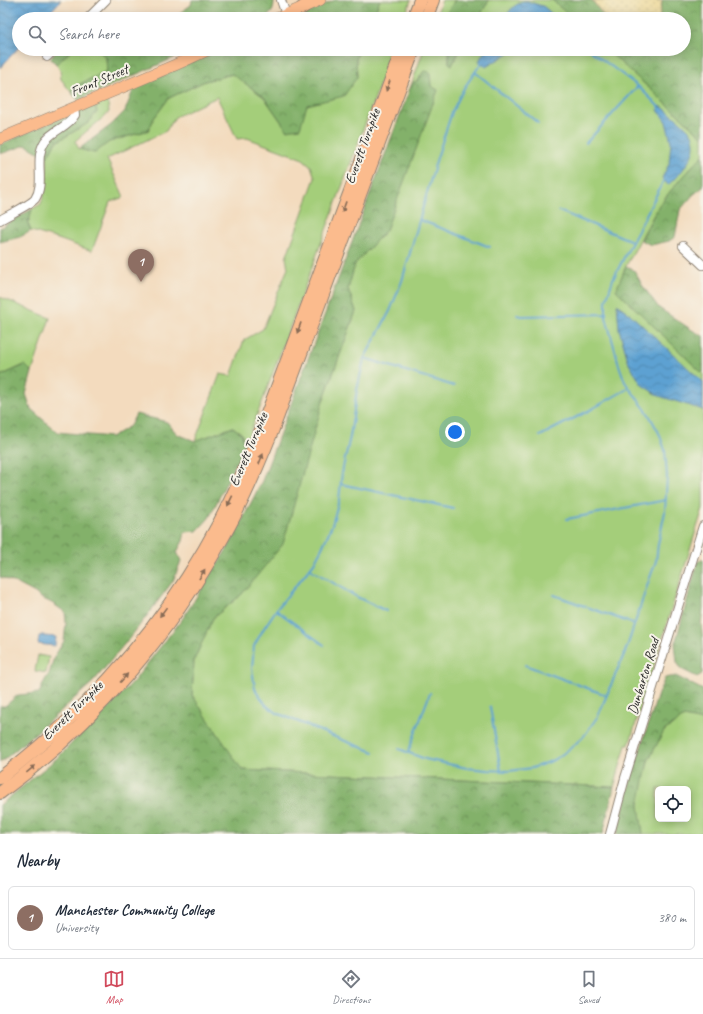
<!DOCTYPE html>
<style>
body{margin:0;font-family:Caveat,sans-serif;background:#f6f6f7;color:#1f2937}
.controls{position:absolute;right:12px;bottom:12px;display:grid;overflow:hidden;border-radius:6px;box-shadow:0 2px 10px #0003}
.controls button{width:36px;height:36px;display:grid;place-items:center;padding:0;border:0;border-bottom:1px solid #e0e1e3;background:#fff;color:#1f2937;font:20px sans-serif}
.you{position:absolute;left:455px;top:432px;width:14px;height:14px;margin:-10px;border:3px solid #fff;border-radius:50%;background:#1a73e8;box-shadow:0 0 0 6px #1a73e833}
.badge{display:grid;place-items:center;width:26px;height:26px;border-radius:50%;background:#d1495b;color:#fff;font-size:13px;font-weight:700}
.pin{position:absolute;translate:-50% -33px;filter:drop-shadow(0 1px 2px #0008)}
.pin::after{content:'';position:absolute;top:21px;width:14px;height:12px;background:inherit;clip-path:polygon(0 0,100% 0,50% 100%)}
.list{margin:0;padding:0;list-style:none}
h2{display:flex;justify-content:space-between;align-items:center;height:52px;margin:0;padding:0 16px;font-size:17px}
h2 small{font-size:13px;font-weight:400;color:#747a83}
.list li{display:grid;grid-template-columns:26px 1fr auto;gap:12px;align-items:center;box-sizing:border-box;height:64px;margin:0 8px 8px;padding:0 8px;border:1px solid #e0e1e3;border-radius:6px}
.list b{display:block;font-size:15px;white-space:nowrap}
.list p{margin:0;font-size:13px;white-space:nowrap;color:#747a83}
.list em{font-size:13px;font-style:normal;color:#747a83}
.icon{flex:none;width:22px;height:22px;fill:none;stroke:currentColor;stroke-width:2;stroke-linecap:round;stroke-linejoin:round}
.map{position:relative;flex:none;width:703px;height:834px;overflow:hidden}
.search{position:absolute;background:#fff;box-shadow:0 2px 10px #0003;left:12px;right:12px;top:12px;height:44px;display:flex;align-items:center;gap:10px;box-sizing:border-box;padding:0 14px;border-radius:22px;color:#747a83;font-size:15px}
.sheet{height:124px;background:#fff}
nav{display:flex;justify-content:space-around;align-items:center;box-sizing:border-box;height:56px;border-top:1px solid #e0e1e3;background:#fff;font-size:11px;color:#747a83}
nav a{display:grid;justify-items:center;gap:2px}
nav .on{color:#d1495b}
.map>svg:first-child{display:block}
</style>
<div class="map">
<svg width="703" height="834" viewBox="0 0 703 834">
<defs>
<pattern id="forest-crowns" width="20" height="18" patternUnits="userSpaceOnUse"><rect width="20" height="18" fill="#83b16a"/><path d="M2 6a3 3 0 1 1 6 0M12 15a3 3 0 1 1 6 0" fill="none" stroke="#6b9057"/></pattern>
<pattern id="sand-dots" width="8" height="8" patternUnits="userSpaceOnUse"><rect width="8" height="8" fill="#eeda9e"/><path d="M2 2h.1M6 6h.1" fill="none" stroke="#cb8" stroke-width="1.8" stroke-linecap="round"/></pattern>
<pattern id="park-tufts" width="24" height="20" patternUnits="userSpaceOnUse"><rect width="24" height="20" fill="#a4ce7a"/><path d="M3 7l-1-3M5 7V3M7 7l1-3M15 17l-1-3M17 17v-4M19 17l1-3" fill="none" stroke="#8db16a"/></pattern>
<pattern id="water-waves" width="16" height="10" patternUnits="userSpaceOnUse"><rect width="16" height="10" fill="#5da1d2"/><path d="M0 5q4-4 8 0t8 0" fill="none" stroke="#4d83ab"/></pattern>
</defs>
<rect width="100%" height="100%" fill="#f7f3e8"/>
<filter id="ink" filterUnits="userSpaceOnUse"><feTurbulence type="fractalNoise" baseFrequency=".025" numOctaves="2"/><feDisplacementMap in="SourceGraphic" scale="8" xChannelSelector="R" yChannelSelector="G"/><feConvolveMatrix kernelMatrix="1 2 1 2 8 2 1 2 1" color-interpolation-filters="sRGB"/></filter>
<filter id="wash" filterUnits="userSpaceOnUse"><feTurbulence type="fractalNoise" baseFrequency=".012" numOctaves="4" result="noise"/><feDisplacementMap in="SourceGraphic" scale="16" xChannelSelector="R" yChannelSelector="G"/><feGaussianBlur stdDeviation="0.9" result="paint"/><feColorMatrix in="noise" values="0 0 0 0 0 0 0 0 0 0 0 0 0 0 0 0 0 1.4 0 .05"/><feComposite in="paint" operator="in"/></filter>
<g filter="url(#wash)">
<rect width="100%" height="100%" fill="#f3dbbe"/>
<path fill="#a4ce7a" stroke="#687c52" fill-rule="evenodd" d="M380,0H411L404,19H372Z
M442,0H455L448,11L446,19H435Z
M489,0H552L573,19H478Z
M73,49H97L106,58L107,71L80,84L70,91L61,79L60,70L56,64Z
M358,49H393L261,405L244,447L242,434L233,427L195,441L220,374L231,376L244,340L263,329L288,268L286,258L315,178L311,166L303,159L247,138L237,139L217,97L175,117L166,131L107,159L124,197L110,202L92,251L61,240L31,231L28,224L32,209L41,204L47,184V157L55,143L88,123L97,112L95,104L106,101L108,104L109,112L98,122L75,141L79,149L94,153L109,142L149,130L154,118L169,98L205,81L233,74L264,97L287,130L307,105L357,77L356,60Z
M424,49H449V62L452,65L461,49H606L703,137V155L683,176L659,205L626,266L617,289L703,374V508L629,745H626L614,787L241,770L192,695L194,660L213,618L242,594L323,401L356,311L348,289L355,264L386,230L431,86L424,71L417,81L412,83Z
M0,297L50,318L32,372L24,365L0,376Z
M684,717L703,721V832L699,834H643L638,805L648,761L664,731ZM658,789H688V819H658Z"/>
<path fill="url(#forest-crowns)" stroke="#576e4a" d="M192,0H274C274,12 272,14 261,19H171L191,5Z
M335,0H380L372,19H291Z
M455,0H489L478,19H446L448,11Z
M552,0H592L606,19H573Z
M662,0H703V137L606,49H684V19H659Z
M59,49H73L56,64L50,58Z
M97,49H194L78,100L70,91L80,84L107,71L106,58Z
M221,49H358L356,60L357,77L344,96L307,105L300,128L287,130L264,97L232,74L205,81L169,98L154,118L149,130L109,142L95,153L79,149L111,125L125,111L134,88Z
M449,49H461L452,65L449,63Z
M424,71L430,72L431,86L438,90L386,230L355,264L348,289L356,311L323,401L283,544L242,594L213,618L194,660L192,695L242,770L614,787L603,834H0V805L56,759L133,682L183,618L229,546L262,481L412,83L417,81Z
M95,104L97,112L88,123L55,143L47,157L26,145L0,154V145L26,133Z
M703,155V187L693,195L680,210L675,237L669,241L651,245L641,240L659,205L683,176Z
M32,209L28,224L31,231L20,237L0,242V228Z
M626,266L634,270L642,285L659,308L692,330L703,336V374L616,290Z
M25,365L32,372L26,394L31,409L57,432L111,437L130,426L136,414L167,422L177,434L195,441L233,427L242,434L244,447L209,518L197,531L185,532L183,541L177,552L181,561L173,581L136,630L94,681L45,725L0,763V706H5L18,695L39,693L45,680L49,674L54,657L64,641L66,623L65,612L52,603L41,598L35,593L16,583L0,577V376Z
M703,559V607L701,624L703,643L702,674L697,677L681,669L677,662L675,644L698,561Z
M676,676L703,690V721L684,717L664,731L648,761L639,805L643,834H617L631,778L658,694L665,678Z"/>
<path fill="url(#sand-dots)" stroke="#8c8264" d="M592,0H662L659,19H606Z"/>
<path fill="url(#park-tufts)" stroke="#687c52" d="M38,655L49,657L46,673L35,671Z"/>
<path fill="url(#water-waves)" stroke="#44667e" d="M0,0H61L44,19H19V47L0,68Z
M526,1L543,6L558,19H504C511,9 514,4 526,1Z
M486,49H515L486,67L479,61Z
M661,106C671,114 682,122 690,131C703,151 682,172 668,185L662,178L669,164L671,142L666,122L658,110Z
M617,304L630,314L703,382V410L659,396L642,385L629,364L619,329Z
M41,635H44V636L56,637L55,646L38,644L39,636H41Z"/>
<g fill="none" stroke-linecap="round" stroke-linejoin="round">
<path stroke="#5da1d2" stroke-width="2" d="M588,49L638,86L661,109
M475,72L538,123
M586,143L638,86
M559,211L632,241
M420,220L490,247
M517,315L521,316L606,314
M364,358L454,386
M540,436L592,409L629,388
M341,484L453,508
M567,519L666,500
M310,569L357,597L386,611
M554,595L634,624
M276,610L324,645
M525,665L606,695
M490,707L501,771
M399,749L425,759L467,768L487,770L509,771L532,768L549,762L557,758L572,747L584,736L598,716L627,647L648,583L656,561L658,544L665,512L667,476L665,450L659,433L648,413L625,382L619,365L606,317V301L613,279L665,178
M374,752L340,739L277,713L266,705L255,689L252,668L254,646L264,628L276,610L314,563L322,548L332,525L339,500L342,472L350,437L357,390L364,359L390,311L402,281L436,161L452,112L464,88L482,62
M408,753L430,693"/>
</g>
</g>
<g filter="url(#ink)">
<g fill="none" stroke-linecap="round" stroke-linejoin="round">
<defs>
<path id="minor" d="M281,0L286,15
M87,19L106,0
M47,57L55,49
M0,220C8,215 30,205 35,199C46,182 33,159 45,141C53,130 68,127 75,115L74,108
M683,246L703,265
M610,834L625,778L703,526"/>
<path id="major" d="M276,19L320,0
M0,139L175,65L210,49"/>
<path id="highway" d="M302,8L313,0
M413,19L420,0
M426,19L433,0
M0,778C22,761 43,744 63,725C126,667 180,597 220,521C235,492 248,461 261,430L358,170L402,49
M0,793C93,725 170,635 225,534C244,500 259,464 273,429L414,49"/>
</defs>
<use href="#minor" stroke="#8f8374" stroke-width="10"/>
<use href="#major" stroke="#8f8374" stroke-width="12"/>
<use href="#highway" stroke="#8f8374" stroke-width="14"/>
<use href="#minor" stroke="#fff" stroke-width="8"/>
<use href="#major" stroke="#fbbb8d" stroke-width="11"/>
<use href="#highway" stroke="#fbbb8d" stroke-width="12"/>
</g>
<defs><path id="oneway-solid" d="M-6-.8H1V-3.2L6.5 0L1 3.2V.8H-6Z"/></defs>
<g fill="#896c57">
<use href="#oneway-solid" transform="translate(388 86) rotate(110)"/>
<use href="#oneway-solid" transform="translate(344 207) rotate(110)"/>
<use href="#oneway-solid" transform="translate(299 328) rotate(110)"/>
<use href="#oneway-solid" transform="translate(261 459) rotate(-68)"/>
<use href="#oneway-solid" transform="translate(230 501) rotate(116)"/>
<use href="#oneway-solid" transform="translate(202 574) rotate(-59)"/>
<use href="#oneway-solid" transform="translate(163 612) rotate(126)"/>
<use href="#oneway-solid" transform="translate(124 678) rotate(-49)"/>
<use href="#oneway-solid" transform="translate(31 769) rotate(-39)"/>
</g>
</g>
<g text-anchor="middle" stroke-width="4" stroke-linejoin="round" paint-order="stroke">
<g font-size="14" fill="#2b2b2b" stroke="#f7f3e8">
<text transform="translate(99 80) rotate(-23)" y="5">Front Street</text>
<text transform="translate(362 146) rotate(-70)" y="5">Everett Turnpike</text>
<text transform="translate(248 449) rotate(-67)" y="5">Everett Turnpike</text>
<text transform="translate(643 676) rotate(-73)" y="5">Dunbarton Road</text>
<text transform="translate(72 710) rotate(-44)" y="5">Everett Turnpike</text>
</g>
</g>
</svg>
<div class="controls">
<button><svg class="icon" aria-label="locate" viewBox="0 0 24 24"><circle cx="12" cy="12" r="6"/><path d="M12 2v4M12 18v4M2 12h4M18 12h4"/></svg></button>
</div>
<div class="you"></div>
<div class="pin badge" style="left:141px;top:282px;background:#8d6e63">1</div>
<div class="search"><svg class="icon" aria-label="search" viewBox="0 0 24 24"><circle cx="10" cy="10" r="6"/><path d="M15 15l6 6"/></svg>Search here</div>
</div>
<section class="sheet">
<h2>Nearby<small></small></h2>
<ul class="list">
<li><span class="badge" style="background:#8d6e63">1</span><div><b>Manchester Community College</b><p>University</p></div><em>380 m</em></li>
</ul>
</section>
<nav>
<a class="on"><svg class="icon" aria-label="map" viewBox="0 0 24 24"><path d="M3 6l6-2 6 2 6-2v14l-6 2-6-2-6 2zM9 4v14M15 6v14"/></svg>Map</a>
<a><svg class="icon" aria-label="directions" viewBox="0 0 24 24"><path d="M12 3l9 9-9 9-9-9zM9 14v-3h6M13 9l2 2-2 2"/></svg>Directions</a>
<a><svg class="icon" aria-label="saved" viewBox="0 0 24 24"><path d="M7 4h10v16l-5-4-5 4z"/></svg>Saved</a>
</nav>
